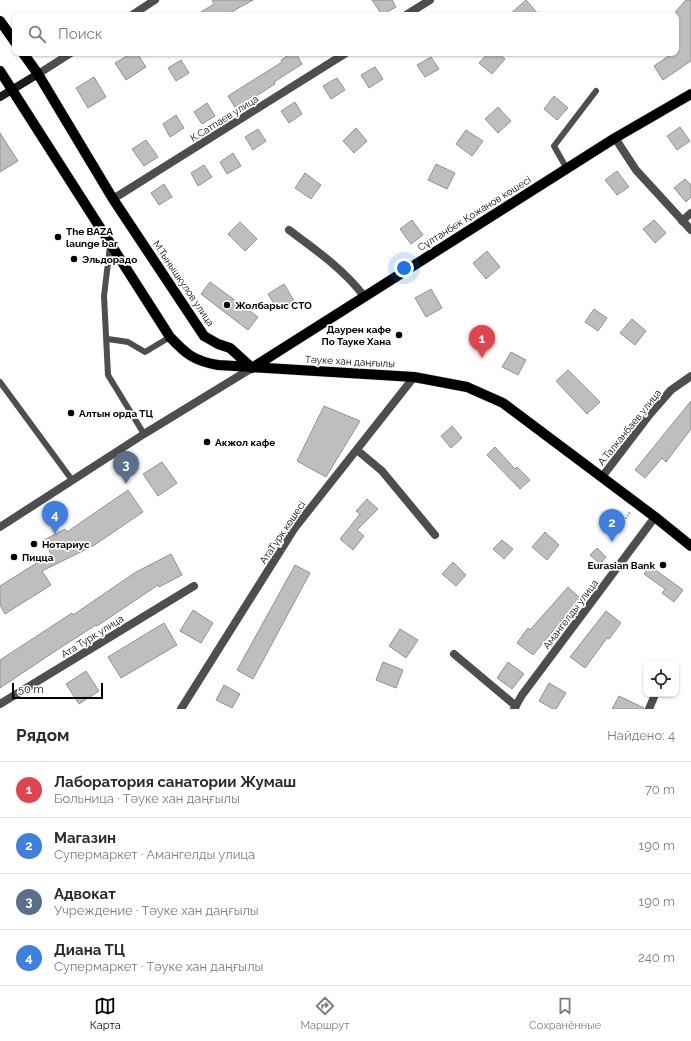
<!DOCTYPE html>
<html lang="ru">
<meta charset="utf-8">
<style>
body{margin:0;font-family:Raleway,sans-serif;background:#f7f7f7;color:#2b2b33}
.controls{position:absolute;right:12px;bottom:12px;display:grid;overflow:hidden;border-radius:8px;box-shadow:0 1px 3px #0004}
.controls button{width:36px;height:36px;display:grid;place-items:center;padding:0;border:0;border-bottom:1px solid #e1e1e2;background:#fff;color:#2b2b33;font:20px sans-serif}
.scale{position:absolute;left:12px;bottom:10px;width:91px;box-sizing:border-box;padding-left:4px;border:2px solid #000;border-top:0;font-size:11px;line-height:14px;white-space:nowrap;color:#000;-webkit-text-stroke:3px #fff;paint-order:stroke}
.you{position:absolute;left:404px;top:268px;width:14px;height:14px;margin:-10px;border:3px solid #fff;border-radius:50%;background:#1a73e8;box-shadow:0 0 0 6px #1a73e833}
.badge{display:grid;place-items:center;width:26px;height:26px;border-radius:50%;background:#000;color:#fff;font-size:13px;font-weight:700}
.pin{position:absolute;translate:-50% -33px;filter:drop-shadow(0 1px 2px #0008)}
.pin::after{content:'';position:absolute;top:21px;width:14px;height:12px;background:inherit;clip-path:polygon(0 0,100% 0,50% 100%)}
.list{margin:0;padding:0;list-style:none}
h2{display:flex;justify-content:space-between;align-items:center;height:52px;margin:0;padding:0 16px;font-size:17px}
h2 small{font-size:13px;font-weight:400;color:#7c7c81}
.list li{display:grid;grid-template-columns:26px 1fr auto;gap:12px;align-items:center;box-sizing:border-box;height:56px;padding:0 16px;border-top:1px solid #e1e1e2}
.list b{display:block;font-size:15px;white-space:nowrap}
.list p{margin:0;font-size:13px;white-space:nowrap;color:#7c7c81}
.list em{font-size:13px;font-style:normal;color:#7c7c81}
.icon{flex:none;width:22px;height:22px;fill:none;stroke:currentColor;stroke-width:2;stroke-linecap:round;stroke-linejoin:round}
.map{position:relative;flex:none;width:691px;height:709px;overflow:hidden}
.search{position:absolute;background:#fff;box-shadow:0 1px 3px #0004;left:12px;right:12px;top:12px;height:44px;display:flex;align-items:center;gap:10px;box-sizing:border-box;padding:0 14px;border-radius:8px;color:#7c7c81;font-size:15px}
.sheet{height:276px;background:#fff}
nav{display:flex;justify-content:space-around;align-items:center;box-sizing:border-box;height:56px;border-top:1px solid #e1e1e2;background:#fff;font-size:11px;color:#7c7c81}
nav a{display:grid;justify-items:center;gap:2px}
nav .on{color:#000}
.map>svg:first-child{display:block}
</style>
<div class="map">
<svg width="691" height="709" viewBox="0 0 691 709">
<rect width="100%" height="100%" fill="#fff"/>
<path fill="#bebebe" stroke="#929292" d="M212,0H253L226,15H196L214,4Z
M372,0H392L396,7L382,15Z
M526,0L539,15H509Z
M686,0H691V61L663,80L654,66L673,53H676V11Z
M132,53H137L146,67L126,80L115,63Z
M292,53H296L302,64L274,82L275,84L236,109L228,96L282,62L281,60Z
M488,53H498L505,59L492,74L479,63Z
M431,57L439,69L425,77L417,65Z
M181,60L189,73L176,81L168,68Z
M375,67L383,79L369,88L361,75Z
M94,77L106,97L88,108L76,88Z
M337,78L345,90L331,99L323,86Z
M554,96L568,108L557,120L544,109Z
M295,102L302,114L289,123L281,111Z
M207,103L215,116L202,124L194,112Z
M498,107L511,121L498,133L485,119Z
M176,115L184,128L170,137L163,124Z
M680,127L690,141L677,150L667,136Z
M356,128L367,141L354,153L343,141Z
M258,129L266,141L253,150L245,137Z
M466,130L483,141L472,156L456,144Z
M0,133L18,161L0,172Z
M146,140L158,157L144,166L132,149Z
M233,153L241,166L227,174L220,162Z
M436,164L455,173L447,189L428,180Z
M204,165L212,177L198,186L191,173Z
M617,171L629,187L617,195L605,180Z
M305,173L321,185L311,199L295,188Z
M685,179L691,185V197L686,202L674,188Z
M164,184L172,197L159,205L151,193Z
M412,220L423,235L411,244L400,229Z
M654,220L666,233L655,243L643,229Z
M240,222L257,239L245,251L228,234Z
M487,251L500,267L486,279L473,263Z
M210,282L258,317L248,330L201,294Z
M284,284L294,301L278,310L268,294Z
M431,289L442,308L426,317L415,298Z
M594,309L607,318L598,331L585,322Z
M632,319L646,331L635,345L620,333Z
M511,352L526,360L518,375L502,367Z
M568,370L600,402L587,414L556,381Z
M691,401V429L666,462L662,458L645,478L635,470Z
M324,406L360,421L326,477L297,461Z
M452,426L462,438L451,448L441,436Z
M495,447L515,469L517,467L530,480L520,489L487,455Z
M162,462L177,483L158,496L143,474Z
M128,490L143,512L93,546L42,571L51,585L5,614L0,605V586L51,554L44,540L65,529L67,532Z
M367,499L378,509L357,530L364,536L353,550L340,539L360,514L356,511Z
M545,532L559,545L547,560L532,547Z
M502,540L513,549L504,559L493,549Z
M597,548L606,557L600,564L590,555Z
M171,554L182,575L159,587L158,585L97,626L96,625L63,646L0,688V660L72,613L73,615L136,572Z
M453,562L466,575L456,586L442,574Z
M295,565L310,573L253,679L237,670Z
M650,566L683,590L674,602L662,593L665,589L644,574Z
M568,587L580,598L533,655L517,643L528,628L530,630Z
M193,610L213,623L201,643L180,631Z
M606,611L621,623L609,639L607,638L585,668L570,657Z
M164,623L177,645L121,678L108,657Z
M400,629L418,640L406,658L389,646Z
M383,662L403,670L396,688L376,680Z
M508,662L524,674L512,689L497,678Z
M86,671L99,691L79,704L66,684Z
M549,683L566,693L556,709H553L539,701Z
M224,685L240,694L232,708L216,700Z
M619,696L644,708V709H612Z"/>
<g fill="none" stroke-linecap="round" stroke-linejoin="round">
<defs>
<path id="primary" d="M0,21L15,42
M23,53L38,74L113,199L204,336L218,344L230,348L252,368
M0,71L170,337C186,354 194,361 218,365L414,377L467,387L503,403L655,517L691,546
M252,368L615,138L691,94"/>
</defs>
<use href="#primary" stroke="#dbdbdb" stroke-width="11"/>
<path stroke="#707070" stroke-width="2" stroke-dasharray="1 2" stroke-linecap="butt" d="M624,521L630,512"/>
<path stroke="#4e4e4e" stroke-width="6" d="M567,169L554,146L596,91
M110,246L104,296L108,375L144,434
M108,339L128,342L145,352L170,337
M0,382L72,480"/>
<path stroke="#4e4e4e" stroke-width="8" d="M132,15L155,0
M406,15L430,0
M38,74L71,53
M615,138L636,170L691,230
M113,199L346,53
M682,221L691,213
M289,230C316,250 343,269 364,296
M357,450L382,471L435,535
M602,477L650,414L671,390L691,376
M454,654L516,706
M0,704L194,586
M181,709L294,529L414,377
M514,709L522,695L655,517
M649,709L654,697"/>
<path stroke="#4e4e4e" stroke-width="8" d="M0,527L144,434L252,368"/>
<path stroke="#1b1b1b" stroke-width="8" d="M0,97L38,74"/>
<use href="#primary" stroke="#000" stroke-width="10"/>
</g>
<g fill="#000" stroke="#fff" stroke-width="1.5">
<circle cx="58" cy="237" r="4"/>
<circle cx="74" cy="259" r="4"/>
<circle cx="227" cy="305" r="4"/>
<circle cx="399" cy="335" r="4"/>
<circle cx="71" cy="413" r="4"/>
<circle cx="207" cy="442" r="4"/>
<circle cx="34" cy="544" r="4"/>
<circle cx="14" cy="557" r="4"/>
<circle cx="663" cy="565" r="4"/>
</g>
<g text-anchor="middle" stroke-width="3.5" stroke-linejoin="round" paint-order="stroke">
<g font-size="10" fill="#000" stroke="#fff">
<text transform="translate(224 118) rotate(-32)" y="4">К.Сатпаев улица</text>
<text transform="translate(474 213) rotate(-32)" y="4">Сұлтанбек Қожанов көшесі</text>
<text transform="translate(184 283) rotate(56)" y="4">М.Тынышкулов улица</text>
<text transform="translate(350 361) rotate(3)" y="4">Тәуке хан даңғылы</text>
<text transform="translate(629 427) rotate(-51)" y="4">А.Талканбаев улица</text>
<text transform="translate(282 532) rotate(-56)" y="4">АтаТүрк көшесі</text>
<text transform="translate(570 614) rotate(-53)" y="4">Амангелды улица</text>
<text transform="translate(92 636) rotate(-32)" y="4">Ата Турк улица</text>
</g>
<g font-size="10" font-weight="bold" fill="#000" stroke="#fff" text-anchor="start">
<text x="66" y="235">The BAZA<tspan x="66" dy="12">launge bar</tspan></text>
<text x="82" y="263">Эльдорадо</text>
<text x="235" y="309">Жолбарыс СТО</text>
<text x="391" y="333" text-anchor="end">Даурен кафе<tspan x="391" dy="12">По Тауке Хана</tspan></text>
<text x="79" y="417">Алтын орда ТЦ</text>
<text x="215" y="446">Акжол кафе</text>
<text x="42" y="548">Нотариус</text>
<text x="22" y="561">Пицца</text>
<text x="655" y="569" text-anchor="end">Eurasian Bank</text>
</g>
</g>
</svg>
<div class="controls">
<button><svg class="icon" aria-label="locate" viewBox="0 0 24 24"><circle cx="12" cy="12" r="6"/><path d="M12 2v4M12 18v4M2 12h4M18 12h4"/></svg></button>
</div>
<div class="scale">50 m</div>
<div class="you"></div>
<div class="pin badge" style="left:482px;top:358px;background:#e0444e">1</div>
<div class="pin badge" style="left:612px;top:542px;background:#3f7fe0">2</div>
<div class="pin badge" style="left:126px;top:484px;background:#5c6f8a">3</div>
<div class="pin badge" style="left:55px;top:534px;background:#3f7fe0">4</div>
<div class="search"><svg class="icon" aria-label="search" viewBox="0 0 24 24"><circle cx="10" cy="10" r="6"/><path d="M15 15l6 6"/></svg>Поиск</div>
</div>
<section class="sheet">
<h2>Рядом<small>Найдено: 4</small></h2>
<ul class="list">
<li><span class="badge" style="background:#e0444e">1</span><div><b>Лаборатория санатории Жумаш</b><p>Больница · Тәуке хан даңғылы</p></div><em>70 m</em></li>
<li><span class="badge" style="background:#3f7fe0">2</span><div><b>Магазин</b><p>Супермаркет · Амангелды улица</p></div><em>190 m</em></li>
<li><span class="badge" style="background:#5c6f8a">3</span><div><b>Адвокат</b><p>Учреждение · Тәуке хан даңғылы</p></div><em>190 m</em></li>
<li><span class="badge" style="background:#3f7fe0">4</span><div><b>Диана ТЦ</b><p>Супермаркет · Тәуке хан даңғылы</p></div><em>240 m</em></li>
</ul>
</section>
<nav>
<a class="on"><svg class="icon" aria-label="map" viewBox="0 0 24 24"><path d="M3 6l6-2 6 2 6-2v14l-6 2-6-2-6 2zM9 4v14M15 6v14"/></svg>Карта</a>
<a><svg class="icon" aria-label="directions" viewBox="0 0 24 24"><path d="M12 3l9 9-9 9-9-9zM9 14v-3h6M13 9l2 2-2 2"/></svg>Маршрут</a>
<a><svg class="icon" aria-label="saved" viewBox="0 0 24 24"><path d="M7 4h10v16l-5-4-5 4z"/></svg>Сохранённые</a>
</nav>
